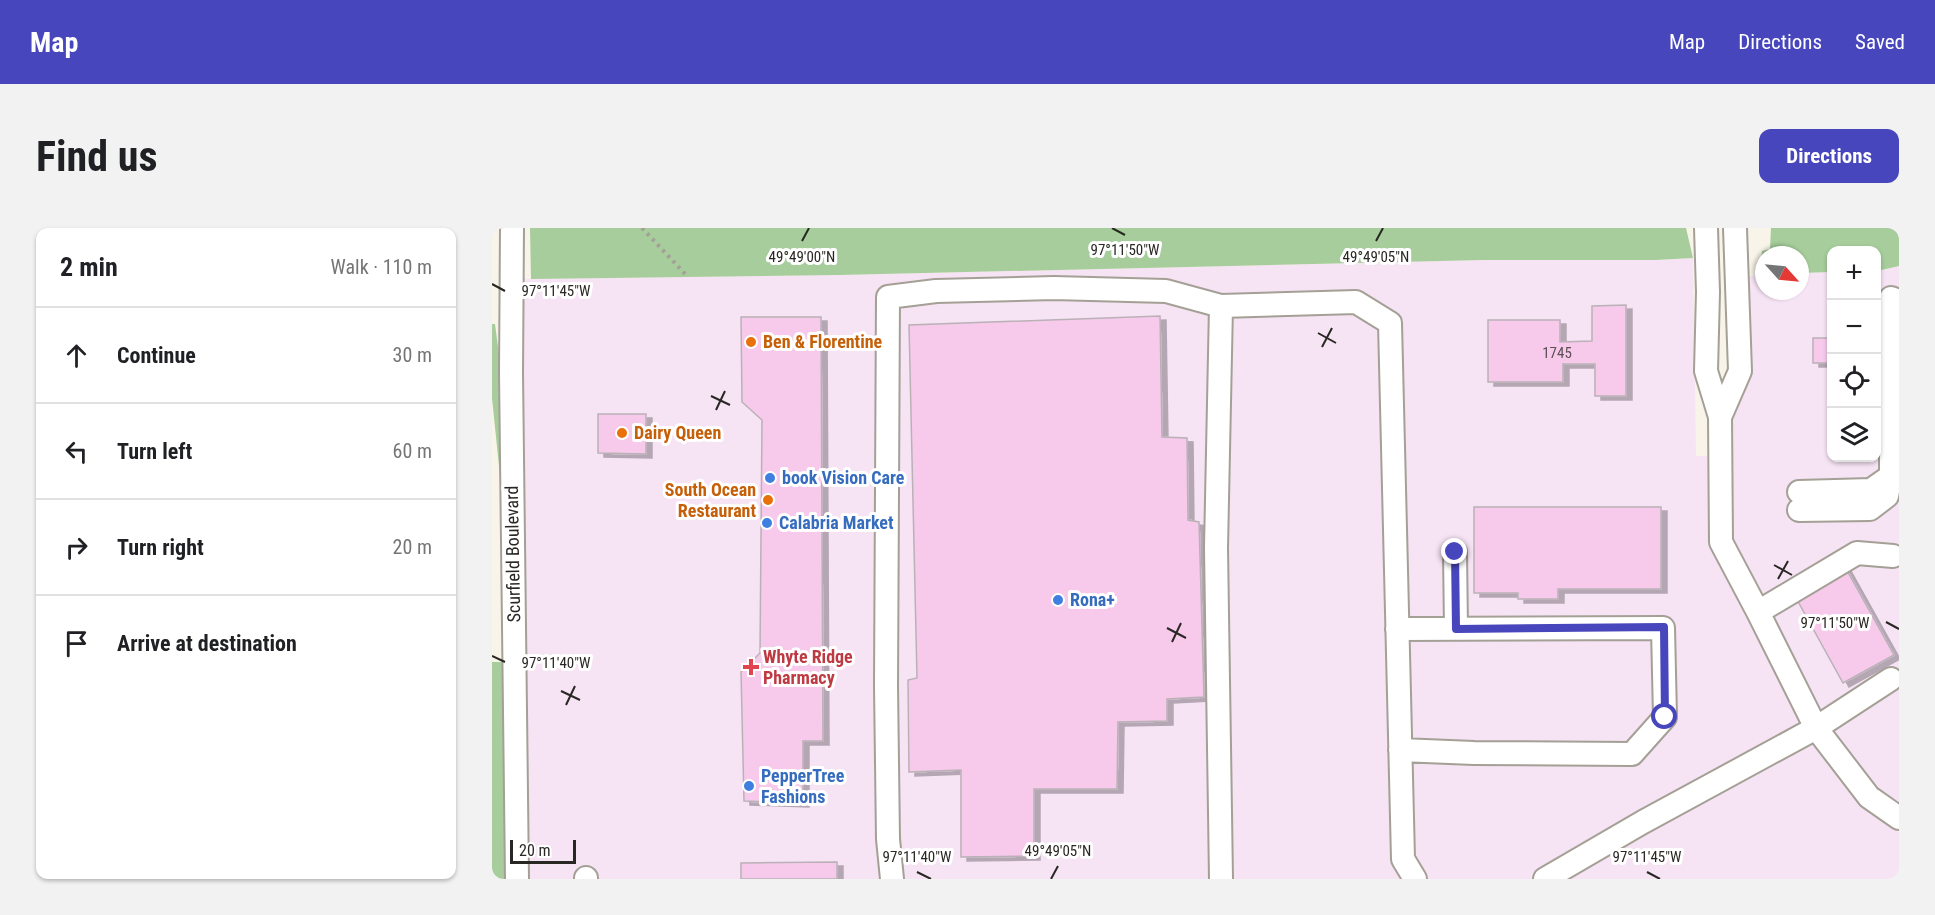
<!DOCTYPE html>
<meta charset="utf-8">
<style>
body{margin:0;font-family:"Roboto Condensed",sans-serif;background:#f2f2f2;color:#202124}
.controls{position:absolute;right:18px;top:18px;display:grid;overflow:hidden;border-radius:12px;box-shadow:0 2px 4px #0004}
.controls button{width:54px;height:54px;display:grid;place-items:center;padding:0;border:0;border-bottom:2px solid #e0e0e0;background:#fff;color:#202124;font:30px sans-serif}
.compass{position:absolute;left:1263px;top:18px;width:54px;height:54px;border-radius:50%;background:#fff;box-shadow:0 2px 4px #0004;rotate:117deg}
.scale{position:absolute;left:18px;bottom:15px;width:66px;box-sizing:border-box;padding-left:6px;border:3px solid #292723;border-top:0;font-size:16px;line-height:21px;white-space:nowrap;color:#292723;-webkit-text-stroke:4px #fff;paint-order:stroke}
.stop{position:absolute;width:18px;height:18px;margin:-14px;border:4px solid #4846bc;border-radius:50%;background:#fff}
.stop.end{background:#4846bc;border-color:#fff;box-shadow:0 2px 6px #0008}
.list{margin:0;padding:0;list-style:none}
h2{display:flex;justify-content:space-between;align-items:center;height:78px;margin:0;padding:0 24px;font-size:26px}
h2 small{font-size:20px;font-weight:400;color:#757577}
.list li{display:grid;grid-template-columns:39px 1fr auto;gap:18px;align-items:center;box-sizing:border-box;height:96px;padding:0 24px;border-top:2px solid #e0e0e0}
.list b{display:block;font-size:22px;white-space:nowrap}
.list em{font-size:20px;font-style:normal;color:#757577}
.icon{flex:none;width:33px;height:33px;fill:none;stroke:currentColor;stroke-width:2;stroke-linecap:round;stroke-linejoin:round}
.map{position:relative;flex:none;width:1407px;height:651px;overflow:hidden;border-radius:12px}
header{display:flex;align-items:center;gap:36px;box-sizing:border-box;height:84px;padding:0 30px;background:#4846bc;color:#fff}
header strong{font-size:28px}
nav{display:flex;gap:33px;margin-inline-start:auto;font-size:21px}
.intro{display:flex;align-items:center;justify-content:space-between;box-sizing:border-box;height:144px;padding:0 36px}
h1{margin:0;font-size:42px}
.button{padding:15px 27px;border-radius:12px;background:#4846bc;color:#fff;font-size:21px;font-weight:700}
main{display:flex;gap:36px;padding:0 36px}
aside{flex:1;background:#fff;border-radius:12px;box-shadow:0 2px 4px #0004}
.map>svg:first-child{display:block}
</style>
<header>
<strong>Map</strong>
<nav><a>Map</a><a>Directions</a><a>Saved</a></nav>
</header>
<div class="intro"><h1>Find us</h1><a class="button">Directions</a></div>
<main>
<aside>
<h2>2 min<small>Walk · 110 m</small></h2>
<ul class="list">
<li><svg class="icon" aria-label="ahead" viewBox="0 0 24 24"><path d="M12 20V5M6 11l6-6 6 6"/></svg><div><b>Continue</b></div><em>30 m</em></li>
<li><svg class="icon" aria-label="left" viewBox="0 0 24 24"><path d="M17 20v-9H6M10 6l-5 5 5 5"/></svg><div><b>Turn left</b></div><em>60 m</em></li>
<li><svg class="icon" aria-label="right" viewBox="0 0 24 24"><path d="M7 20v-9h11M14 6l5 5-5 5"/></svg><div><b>Turn right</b></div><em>20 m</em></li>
<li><svg class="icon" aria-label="arrive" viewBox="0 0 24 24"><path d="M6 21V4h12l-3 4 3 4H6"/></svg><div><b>Arrive at destination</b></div></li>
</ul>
</aside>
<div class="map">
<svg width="1407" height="651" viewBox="0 0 1407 651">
<defs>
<filter id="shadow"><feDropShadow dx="6" dy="4" stdDeviation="0" flood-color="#0004"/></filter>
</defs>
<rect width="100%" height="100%" fill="#f8f4e9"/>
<path fill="#f6e3f4" d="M1201,30L1204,228H1228L1248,143L1244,49L1272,47V63H1308V45L1339,44L1340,230H1384L1385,43L1407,38V651H25L19,51L347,47L991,32H1163Z"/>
<path fill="#a6cd9b" d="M38,0H1194L1201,30L1163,32H991L347,47L39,51Z
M1279,0H1407V38L1385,43L1384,22H1340L1339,44L1308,45V27H1272V47H1268L1270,23L1278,21Z
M0,96H3L12,164L15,246L8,248L0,170Z
M0,434H22L25,651H0Z"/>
<path fill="#f7caeb" stroke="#bab1b7" stroke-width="1.5" filter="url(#shadow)" d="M1134,77V168H1103V136H1071V154H996V92H1068V114L1100,113V78Z
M668,88L670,209L695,210L696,292L707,294L712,469L675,471V493L626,494L625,561H542V628L469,629V542L417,544L416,452L425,450L417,97Z
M249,89H329L331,513H311V575L252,573L249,444L268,425L270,192L250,174Z
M1321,110H1340V135H1321Z
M1384,110H1387V222H1384Z
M106,186H154V226L106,225Z
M982,279H1169V361H1066V371H1026V365H982Z
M1353,339L1402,427L1351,455L1303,368Z
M345,634V651H249V635Z"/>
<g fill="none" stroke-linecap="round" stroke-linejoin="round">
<defs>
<path id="minor" d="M20,0L19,145L25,651
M1214,0L1216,64L1214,143L1228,189L1229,314L1266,384L1324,500L1377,569L1407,590
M1228,189L1248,143L1243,0
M1307,264L1379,262L1399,248
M1307,282L1378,281L1395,268L1399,248V70L1407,73
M963,324L964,401
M1266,384L1365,325L1401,328
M905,401L1171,400L1173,489L1140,526L982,525L908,522
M94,651V650
M400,651L396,611L394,458L396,69L444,63L562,60L674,63L729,78
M729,651L724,320L729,78L864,74L898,95L911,631L923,651
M1053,651L1151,594L1324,500L1399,451"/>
</defs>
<use href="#minor" stroke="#a4a096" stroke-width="26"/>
<path stroke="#a3a098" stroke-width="4" stroke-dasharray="3 4.5" stroke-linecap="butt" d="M150,0L196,49"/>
<use href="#minor" stroke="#fff" stroke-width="22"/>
</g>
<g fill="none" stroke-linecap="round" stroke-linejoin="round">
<path stroke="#4846bc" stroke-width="8" d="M963,324L964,401L1172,399L1173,489"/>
</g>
<path fill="none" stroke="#292723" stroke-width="2" d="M620,0L633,7M310,13L317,0M884,13L891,0M0,56L13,63M826,105L844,115M830,119L840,100M219,168L238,177M224,182L233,163M1282,337L1300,347M1286,351L1296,333M1394,394L1407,401M675,400L694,410M680,414L689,395M0,428L13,434M69,463L88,472M74,477L83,458M425,644L439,651M1155,644L1168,651M559,651L566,638"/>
<g fill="#e8710a" stroke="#fff" stroke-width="2">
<circle cx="259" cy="114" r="6"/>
<circle cx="130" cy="205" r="6"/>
<circle cx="276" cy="272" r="6"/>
</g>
<g fill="#3f7fe0" stroke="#fff" stroke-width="2">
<circle cx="278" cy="250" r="6"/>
<circle cx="275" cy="295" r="6"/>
<circle cx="566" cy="372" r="6"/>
<circle cx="257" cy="558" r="6"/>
</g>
<path fill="#e0444e" stroke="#fff" stroke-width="2" d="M256 430h6v6h6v6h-6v6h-6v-6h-6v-6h6z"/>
<g text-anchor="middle" stroke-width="6" stroke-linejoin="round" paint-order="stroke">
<g font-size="15" fill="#5c5055">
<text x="1065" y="130">1745</text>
</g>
<g font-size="18" font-weight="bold" fill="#c56008" stroke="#fff" text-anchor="start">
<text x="271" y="120">Ben &amp; Florentine</text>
<text x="142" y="211">Dairy Queen</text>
<text x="264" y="268" text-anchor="end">South Ocean<tspan x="264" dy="21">Restaurant</tspan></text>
</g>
<g font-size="18" font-weight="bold" fill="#366cbe" stroke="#fff" text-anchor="start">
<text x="290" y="256">book Vision Care</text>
<text x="287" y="301">Calabria Market</text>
<text x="578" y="378">Rona+</text>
<text x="269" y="554">PepperTree<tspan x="269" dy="21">Fashions</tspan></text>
</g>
<g font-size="18" fill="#292723" stroke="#fff">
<text transform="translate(21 326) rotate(-91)" y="6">Scurfield Boulevard</text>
</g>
<g font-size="18" font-weight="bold" fill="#be3a42" stroke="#fff" text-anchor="start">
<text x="271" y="435">Whyte Ridge<tspan x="271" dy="21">Pharmacy</tspan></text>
</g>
</g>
<g font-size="15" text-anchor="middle" fill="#292723" stroke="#fff" stroke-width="6" stroke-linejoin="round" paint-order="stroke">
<text x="633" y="27">97°11'50"W</text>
<text x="310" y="34">49°49'00"N</text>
<text x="884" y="34">49°49'05"N</text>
<text x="64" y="68">97°11'45"W</text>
<text x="1343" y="400">97°11'50"W</text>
<text x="64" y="440">97°11'40"W</text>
<text x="566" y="628">49°49'05"N</text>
<text x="425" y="634">97°11'40"W</text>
<text x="1155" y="634">97°11'45"W</text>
</g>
</svg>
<div class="controls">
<button>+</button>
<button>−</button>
<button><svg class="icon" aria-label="locate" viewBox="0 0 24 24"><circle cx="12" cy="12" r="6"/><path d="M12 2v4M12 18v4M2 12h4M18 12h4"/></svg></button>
<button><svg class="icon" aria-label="layers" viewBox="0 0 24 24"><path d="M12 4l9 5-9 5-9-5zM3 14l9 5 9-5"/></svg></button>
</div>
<svg class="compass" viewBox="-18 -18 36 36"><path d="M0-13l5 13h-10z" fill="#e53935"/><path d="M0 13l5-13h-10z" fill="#757577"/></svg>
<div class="scale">20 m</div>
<div class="stop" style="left:1173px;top:489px"></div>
<div class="stop end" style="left:963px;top:324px"></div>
</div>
</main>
